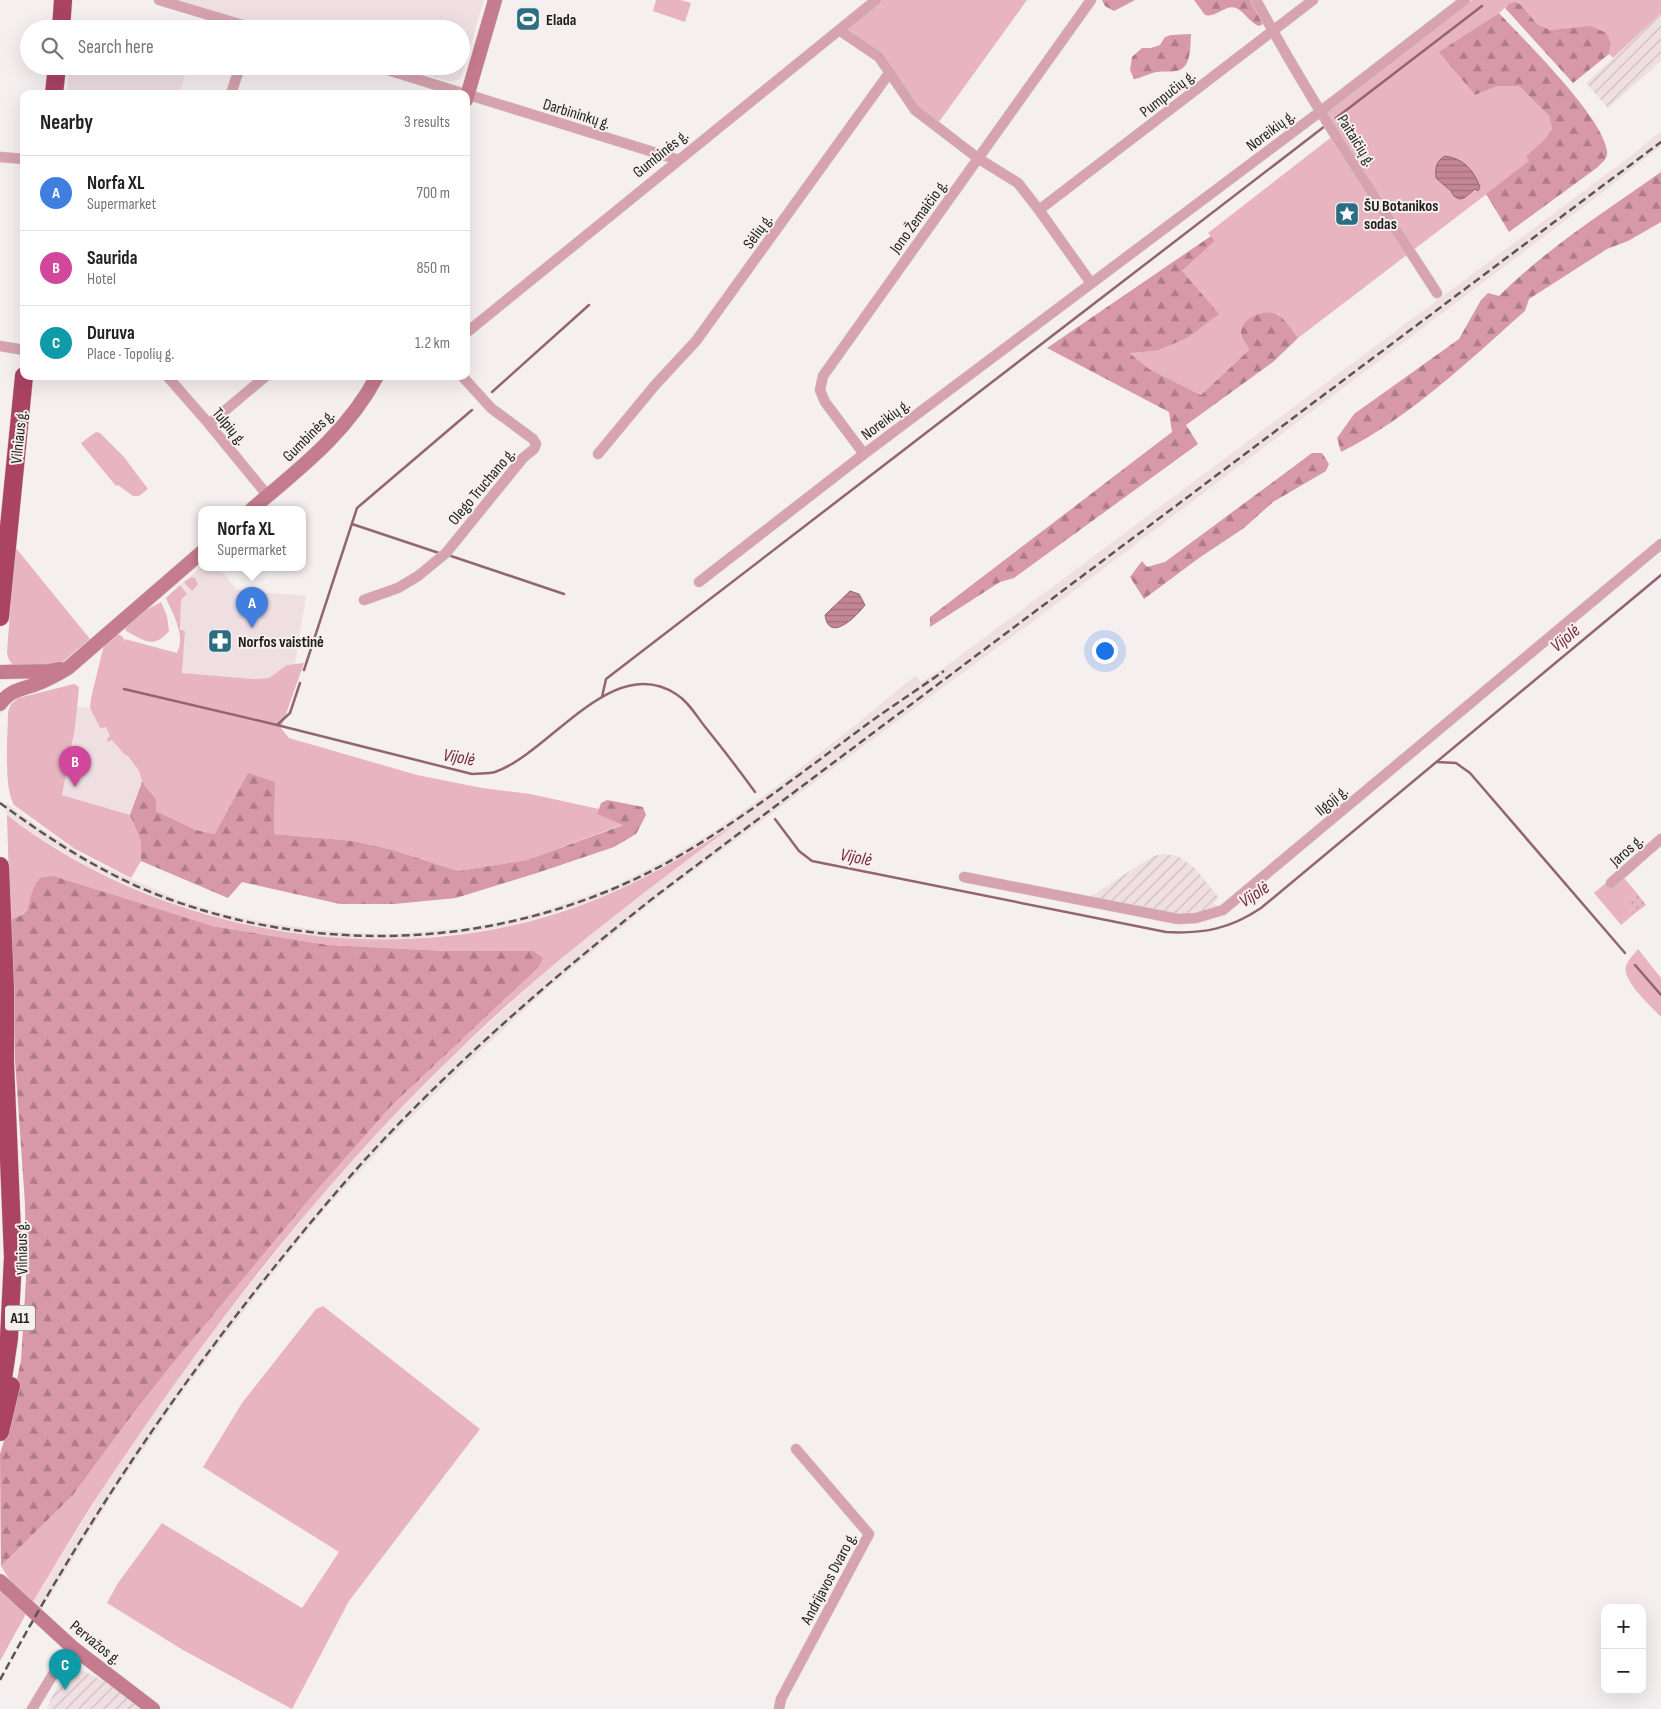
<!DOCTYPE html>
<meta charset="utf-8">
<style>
body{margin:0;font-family:"Sofia Sans Condensed",sans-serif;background:#f6f6f6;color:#222}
.controls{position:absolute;right:15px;bottom:15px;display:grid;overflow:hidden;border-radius:10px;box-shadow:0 5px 20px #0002}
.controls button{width:45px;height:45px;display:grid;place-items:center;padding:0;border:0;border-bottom:1px solid #e0e0e0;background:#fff;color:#222;font:25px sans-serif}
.you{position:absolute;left:1104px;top:650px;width:18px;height:18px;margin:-12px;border:4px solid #fff;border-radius:50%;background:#1a73e8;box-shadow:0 0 0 8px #1a73e833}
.badge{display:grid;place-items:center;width:32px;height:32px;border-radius:50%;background:#2c6e81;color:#fff;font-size:16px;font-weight:700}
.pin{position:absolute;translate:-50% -41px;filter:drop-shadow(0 1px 2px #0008)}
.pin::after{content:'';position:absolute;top:26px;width:18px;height:15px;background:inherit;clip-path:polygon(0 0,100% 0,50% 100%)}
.popup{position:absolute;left:198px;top:506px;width:108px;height:65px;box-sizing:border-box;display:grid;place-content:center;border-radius:10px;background:#fff;filter:drop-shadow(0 1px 4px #0005);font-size:16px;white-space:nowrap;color:#767676}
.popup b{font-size:19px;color:#222}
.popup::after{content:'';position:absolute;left:50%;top:100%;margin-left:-10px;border:10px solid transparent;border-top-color:#fff}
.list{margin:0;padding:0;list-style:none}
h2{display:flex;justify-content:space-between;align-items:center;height:65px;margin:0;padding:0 20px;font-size:21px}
h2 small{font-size:16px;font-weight:400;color:#767676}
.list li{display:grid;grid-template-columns:32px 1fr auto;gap:15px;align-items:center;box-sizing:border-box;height:75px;padding:0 20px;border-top:1px solid #e0e0e0}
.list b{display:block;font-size:19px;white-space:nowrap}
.list p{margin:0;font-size:16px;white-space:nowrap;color:#767676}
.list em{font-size:16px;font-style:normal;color:#767676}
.icon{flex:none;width:28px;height:28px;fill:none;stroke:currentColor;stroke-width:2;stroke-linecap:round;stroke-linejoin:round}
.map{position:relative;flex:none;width:1661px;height:1709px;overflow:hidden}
.search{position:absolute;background:#fff;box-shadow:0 5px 20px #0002;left:20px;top:20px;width:450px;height:55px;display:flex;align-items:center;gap:12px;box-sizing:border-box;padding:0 18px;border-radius:28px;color:#767676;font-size:19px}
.panel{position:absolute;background:#fff;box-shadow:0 5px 20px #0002;left:20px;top:90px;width:450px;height:290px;border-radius:10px}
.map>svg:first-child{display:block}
</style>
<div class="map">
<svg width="1661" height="1709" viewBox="0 0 1661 1709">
<defs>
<pattern id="industrial-furrows" width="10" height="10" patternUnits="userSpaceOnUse" patternTransform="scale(1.25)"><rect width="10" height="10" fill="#efdfe2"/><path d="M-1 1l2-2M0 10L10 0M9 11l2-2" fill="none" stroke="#ccbfc1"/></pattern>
<pattern id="forest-firs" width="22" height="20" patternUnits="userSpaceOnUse" patternTransform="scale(1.25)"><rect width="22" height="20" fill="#d798a7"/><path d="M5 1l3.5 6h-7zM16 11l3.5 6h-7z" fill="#ae7b87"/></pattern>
<pattern id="park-dots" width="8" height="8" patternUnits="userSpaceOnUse" patternTransform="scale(1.25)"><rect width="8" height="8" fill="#e7b4bf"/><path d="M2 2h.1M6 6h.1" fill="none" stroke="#c69aa4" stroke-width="1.8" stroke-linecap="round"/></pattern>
<pattern id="water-rules" width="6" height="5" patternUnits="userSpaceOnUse" patternTransform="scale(1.25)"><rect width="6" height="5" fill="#c48695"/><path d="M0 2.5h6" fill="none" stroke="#9f6d79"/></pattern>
</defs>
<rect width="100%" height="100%" fill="#f6eff0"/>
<path fill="#efdfe2" d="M178,0H484L461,78L454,81H447L397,66H461V29H273Z
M69,66H104L112,68L113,66H187L180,94H67Z
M1661,131V146L1598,196L1063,599L659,897L547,989L467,1063L391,1137L327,1207L262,1287L179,1397L115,1491L40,1612L31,1605L105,1485L168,1391L209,1336L318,1199L380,1130L456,1053L536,980L593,932L727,830L640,880L614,893L580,905L545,916L508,926L468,933L395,940L355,939L318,937L268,929L221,918L176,905L132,887L87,866L37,836L7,815L6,803L42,829L89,859L133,880L177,899L221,913L268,923L318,930L353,933L394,934L466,928L505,921L543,911L610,888L662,862L714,831L775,788L854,726L916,675L921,682L945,667L1632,155Z
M202,566L218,567L237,590L306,596L295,664L287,665L269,678L253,679L182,673L185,631H180L181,600L187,594L180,585Z
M77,707L90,708L100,728L106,726L111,736L109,742L112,740L125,755L128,756L139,771L142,782L130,815L62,795L75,728Z"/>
<path fill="url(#industrial-furrows)" d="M1661,13V61L1608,108L1586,83Z
M1164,854L1178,856L1195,868L1219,898L1214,903L1218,909L1190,916L1087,899L1153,856Z
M69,1664L116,1687L143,1709H46Z"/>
<path fill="#e7b4bf" d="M656,0H681L691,3L685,22L653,11Z
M876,0H1027L936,126L915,110L890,72L839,30Z
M1472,0H1661V13L1613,58L1609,54L1611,44L1567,29L1550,30L1537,24L1522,6L1509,4L1499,13L1440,52L1475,95L1498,86H1519L1549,116L1552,129L1545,139L1526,156L1530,161L1298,338L1278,314C1265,315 1252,312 1245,325C1243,328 1240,332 1241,336C1243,342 1248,344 1249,350L1201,395L1149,369L1128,353L1157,351L1187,338L1218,314L1182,271L1215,241L1208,233L1338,132L1326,112Z
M96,432L100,433L124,457L148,489L139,496H133L118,485L116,486L83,446L81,443Z
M15,547L90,639L59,665L16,667C10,663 8,659 7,652Z
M192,577L195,578L198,584L192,591L184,582Z
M180,585L187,594L181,600L180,630L185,631L182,673L253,679L269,678L287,665L304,663L281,728L289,738L417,775L482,788L530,794L599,809L597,814L624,824L527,860L458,871L393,850L354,841L274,834L275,782L215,834L196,830L156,811V799L142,782L139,771L128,756L125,755L112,740L108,742L107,739L110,736L106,727L100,728L90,708L91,698L104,645L112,637L118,634L123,637L125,642V639L177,653C186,635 173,615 166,598Z
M161,602L167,616L169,631C153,650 144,640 126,631L125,626L137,615Z
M74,684L79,687L75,728L62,795L130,815L141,841V861L131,878L75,849L14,805C3,785 8,736 8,712L11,704L18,698Z
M7,815C165,937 396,974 582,905C637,885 686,855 734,825C638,897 541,969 455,1054C322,1182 209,1329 107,1482C80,1522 56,1564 31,1605L17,1592L1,1566L73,1495L132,1415L170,1367L312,1196L392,1105L538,968L533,951H446L328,945L212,926L33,889C30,907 29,913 10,920Z
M1624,878L1636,892L1624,902L1634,914L1621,925L1594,893L1607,882Z
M1638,949L1661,978V1017C1651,1006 1622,981 1626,966C1628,960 1634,954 1638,949Z
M323,1306L480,1429L349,1601L292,1709L183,1650L107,1603L118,1583L162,1523L302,1608L339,1552L203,1467L242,1403L316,1309Z
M0,1590L12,1601H14L27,1612L0,1661Z"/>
<path fill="url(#forest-firs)" d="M1102,0H1135L1114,11L1105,6Z
M1194,0H1250L1263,24L1259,26C1250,23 1245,12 1236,8C1226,4 1216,18 1205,15Z
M1516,2L1522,6L1537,24L1550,30L1591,26L1606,33L1611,44L1609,54L1573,83L1505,8L1509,4Z
M1499,13C1525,41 1603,117 1607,151C1608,159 1602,162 1598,167L1509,232L1486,194L1529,161L1526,156L1545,139L1552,129L1549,116L1519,86H1498L1475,95L1439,52Z
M1191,34C1190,46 1192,69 1176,71C1170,72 1163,71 1157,72C1149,73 1142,78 1134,79L1130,70L1132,57L1142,48H1151L1160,45L1165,37L1171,35Z
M1661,172V222L1628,241L1607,249L1529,299L1525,311C1467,362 1411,417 1341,452L1337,438L1354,414L1459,339L1481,300L1488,293L1499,296C1547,248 1606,211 1661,172Z
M1211,236L1215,241L1182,271L1219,314L1187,338L1157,351L1129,353L1149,369L1201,395L1249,350C1248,344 1240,339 1241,332C1243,318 1263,309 1276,314C1284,317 1292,331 1298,338L1273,362L1186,425L1198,444L1014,578L1000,582L930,627V617L1172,432L1169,412L1047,348Z
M1312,453H1322L1329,464L1326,471L1273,502L1244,528L1199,558L1144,599L1130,577L1142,561L1147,567L1165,562Z
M248,773L275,782L274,834L354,841L393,850L458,871L527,860L623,825L597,814L601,803L607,800L643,807L646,815L636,834L614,847L540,872L456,898L394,904H340L242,882L228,898L141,861V841L130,815L142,782L156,799V811L196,830L215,834Z
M53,876L212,926L328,945L446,951H533L543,958L538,968L392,1105L312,1196L170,1367L132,1415L73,1495L1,1566L0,1454L6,1434L21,1360L26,1280L25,1204L15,1060L10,920C34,911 26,908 33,889C35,885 38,881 40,878Z"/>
<path fill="url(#park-dots)" d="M1636,892L1646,905L1634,914L1624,902Z"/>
<path fill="url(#water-rules)" stroke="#926671" d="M1445,156C1464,159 1473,169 1480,187L1478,191L1475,189L1464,198L1459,199L1454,196L1451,191L1436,178C1435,168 1436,161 1445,156Z
M850,591L859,594L865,605C857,616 829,644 825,615Z"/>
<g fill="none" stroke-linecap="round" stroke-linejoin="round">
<path stroke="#926671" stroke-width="2.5" d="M1336,118L1482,6
M492,392L589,305
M352,524L439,553
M451,556L564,594
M304,670L357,508L472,410
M124,689L277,725L472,774C479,773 488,774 495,772C550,753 612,652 676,694C689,702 697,717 706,728C723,749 739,770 755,792
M602,697L606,679L1325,126
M277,725L290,713L300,683
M1437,762L1456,763L1470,773L1625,953
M775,819L799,851L812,861L1166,932C1203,934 1230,929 1261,908L1661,575
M1635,965L1661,995"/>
<defs>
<path id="street" d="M159,0L256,29
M1256,0C1310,101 1375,197 1437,293
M839,30L879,57L915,110L979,159L1018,183L1039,210L1091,283
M375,66L465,94
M231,94L240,66
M466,94L679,160
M0,157L24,159
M1039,210L1313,0
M466,333L876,0
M0,346L24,350
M167,376L209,424L268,496
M209,424L266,376
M598,454L656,384L696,341L890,72
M864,454L825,402L820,390L823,376L1091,0
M699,582L864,454L1321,111L1465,0
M364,600L398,588L418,576L446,553L523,458L534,449L536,444L533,439L491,408L462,376
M964,877L1178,919L1196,918L1223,910L1661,544
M1611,883L1661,839
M32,1709L64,1656L72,1647
M779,1709L781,1699L869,1534L796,1449"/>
<path id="secondary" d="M466,100L495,0
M252,509C299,469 348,432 377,376
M0,672L49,671L60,669
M0,704C12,688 22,690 39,683C49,679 58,674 68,668L202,552
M0,1581L72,1647L153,1709"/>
<path id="highway" d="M61,29L63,0
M54,94L57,66
M0,617L24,376
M0,866L5,987V1062L13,1257L9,1338L0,1399
M0,1432L11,1386"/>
</defs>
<use href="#street" stroke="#d4cdce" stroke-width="11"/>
<use href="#secondary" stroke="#d4cdce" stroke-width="15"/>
<use href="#highway" stroke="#d4cdce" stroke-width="19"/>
<use href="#street" stroke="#d6a3ae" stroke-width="10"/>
<use href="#secondary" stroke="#c57c8e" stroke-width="14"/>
<use href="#highway" stroke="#aa4364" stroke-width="18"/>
<path stroke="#5a5657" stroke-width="2.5" stroke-dasharray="8 4" stroke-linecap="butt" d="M0,803C41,833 83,861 130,883C164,899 202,911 239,920C383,953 532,935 663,865C734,826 797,776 862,728C889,708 917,690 944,671
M0,1680C78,1535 169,1398 272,1270C309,1224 346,1179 387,1136C470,1049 562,970 657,895L1661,142"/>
</g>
<defs>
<symbol id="stadium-square" viewBox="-11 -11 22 22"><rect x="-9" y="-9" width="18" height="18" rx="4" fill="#2c6e81" stroke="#f6eff0"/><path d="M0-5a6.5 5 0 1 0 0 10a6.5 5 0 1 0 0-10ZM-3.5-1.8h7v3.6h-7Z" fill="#fff"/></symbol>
<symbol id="sight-square" viewBox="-11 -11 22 22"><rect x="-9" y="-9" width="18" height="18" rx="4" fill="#2c6e81" stroke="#f6eff0"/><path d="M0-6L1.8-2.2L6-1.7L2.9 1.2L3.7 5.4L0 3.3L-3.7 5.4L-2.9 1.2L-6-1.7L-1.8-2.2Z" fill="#fff"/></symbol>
<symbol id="pharmacy-square" viewBox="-11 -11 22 22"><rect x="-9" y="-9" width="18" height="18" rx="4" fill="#2c6e81" stroke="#f6eff0"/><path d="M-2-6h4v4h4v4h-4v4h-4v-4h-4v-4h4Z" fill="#fff"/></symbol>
</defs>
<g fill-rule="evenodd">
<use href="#stadium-square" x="514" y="5" width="28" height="28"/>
<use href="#sight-square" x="1333" y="200" width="28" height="28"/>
<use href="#pharmacy-square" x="206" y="627" width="28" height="28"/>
</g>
<g text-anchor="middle" stroke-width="4" stroke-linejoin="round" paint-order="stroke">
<rect fill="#f6eff0" stroke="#605c5c" stroke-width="1" x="5" y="1305.5" width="30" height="25" rx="4"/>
<g font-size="15" font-weight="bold" fill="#1f1d1d">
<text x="20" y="1323">A11</text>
</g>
<g font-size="16" font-weight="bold" fill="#1f1d1d" stroke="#f6eff0" text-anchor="start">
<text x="546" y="25">Elada</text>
<text x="1364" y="211">ŠU Botanikos<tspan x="1364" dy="18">sodas</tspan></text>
<text x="238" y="647">Norfos vaistinė</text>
</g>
<g font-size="16" fill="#1f1d1d" stroke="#f6eff0">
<text transform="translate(1167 93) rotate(-38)" y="6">Pumpučių g.</text>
<text transform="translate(577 113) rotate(17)" y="6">Darbininkų g.</text>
<text transform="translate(1270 130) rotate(-37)" y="6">Noreikių g.</text>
<text transform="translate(1357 140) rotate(58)" y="6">Paitaičių g.</text>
<text transform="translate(660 153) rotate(-39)" y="6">Gumbinės g.</text>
<text transform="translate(918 216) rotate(-54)" y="6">Jono Žemaičio g.</text>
<text transform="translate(757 231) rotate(-54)" y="6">Sėlių g.</text>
<text transform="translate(885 419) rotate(-37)" y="6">Noreikių g.</text>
<text transform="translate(230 426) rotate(50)" y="6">Tulpių g.</text>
<text transform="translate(308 435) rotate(-45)" y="6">Gumbinės g.</text>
<text transform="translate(18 437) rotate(-84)" y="6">Vilniaus g.</text>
<text transform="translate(481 486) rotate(-50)" y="6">Olego Truchano g.</text>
<text transform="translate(1331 800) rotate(-40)" y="6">Ilgoji g.</text>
<text transform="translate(1626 850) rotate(-42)" y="6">Jaros g.</text>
<text transform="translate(21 1248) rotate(-91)" y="6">Vilniaus g.</text>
<text transform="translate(828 1578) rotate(-62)" y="6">Andrijavos Dvaro g.</text>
<text transform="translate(96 1642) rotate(39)" y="6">Pervažos g.</text>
</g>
<g font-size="18" font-style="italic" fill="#752942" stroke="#f6eff0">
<text transform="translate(1565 638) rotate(-40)" y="6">Vijolė</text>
<text transform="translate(459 757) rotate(10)" y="6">Vijolė</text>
<text transform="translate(856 857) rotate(11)" y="6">Vijolė</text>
<text transform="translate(1254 894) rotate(-33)" y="6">Vijolė</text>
</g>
</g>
</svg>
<div class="controls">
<button>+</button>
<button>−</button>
</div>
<div class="you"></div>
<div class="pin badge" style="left:252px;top:628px;background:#3f7fe0">A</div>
<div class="popup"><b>Norfa XL</b>Supermarket</div>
<div class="pin badge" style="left:75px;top:787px;background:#d1479c">B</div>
<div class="pin badge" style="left:65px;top:1690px;background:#0f9aa8">C</div>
<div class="search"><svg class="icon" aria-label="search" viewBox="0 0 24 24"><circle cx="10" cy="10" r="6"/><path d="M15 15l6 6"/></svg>Search here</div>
<section class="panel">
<h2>Nearby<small>3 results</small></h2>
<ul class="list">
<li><span class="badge" style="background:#3f7fe0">A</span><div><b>Norfa XL</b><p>Supermarket</p></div><em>700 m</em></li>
<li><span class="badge" style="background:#d1479c">B</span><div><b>Saurida</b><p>Hotel</p></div><em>850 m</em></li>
<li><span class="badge" style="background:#0f9aa8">C</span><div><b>Duruva</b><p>Place · Topolių g.</p></div><em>1.2 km</em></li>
</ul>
</section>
</div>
